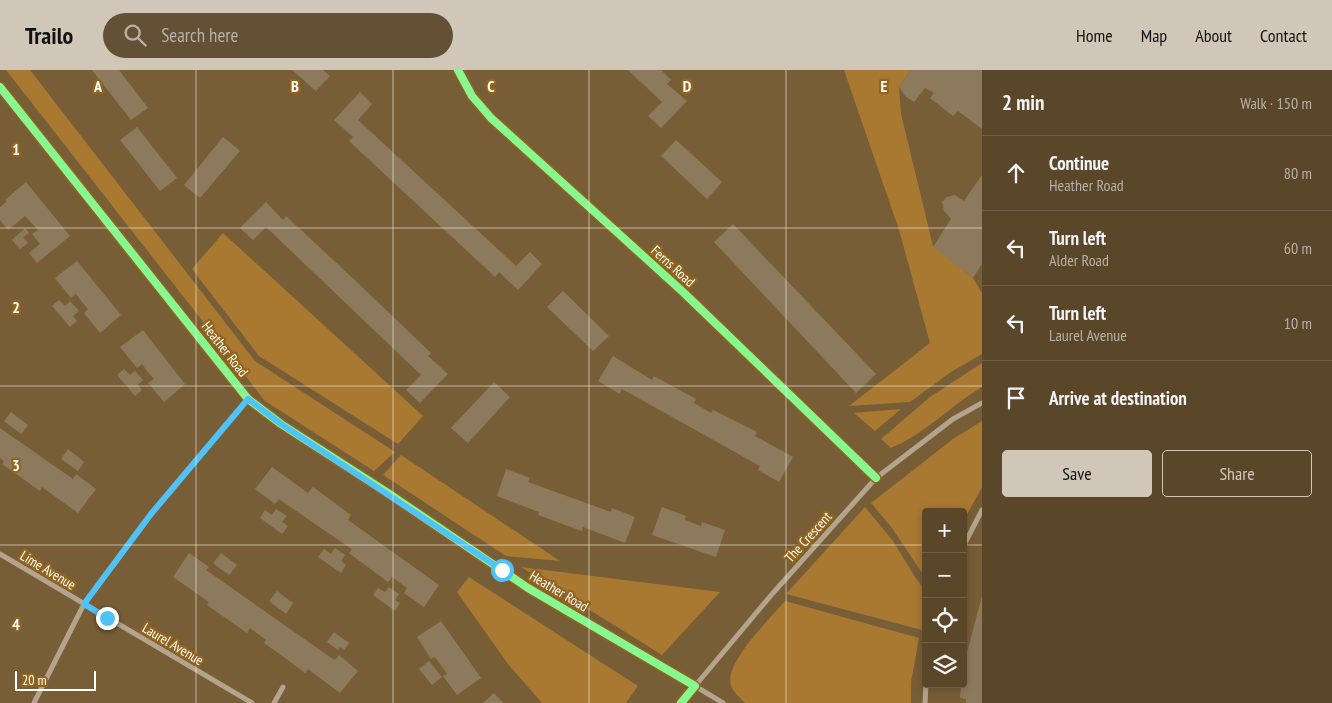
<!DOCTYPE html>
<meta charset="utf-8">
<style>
body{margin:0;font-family:"PT Sans Narrow",sans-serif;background:#635035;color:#f1f3f6}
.controls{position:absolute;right:15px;bottom:15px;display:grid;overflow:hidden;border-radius:5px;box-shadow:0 2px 8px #0003}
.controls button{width:45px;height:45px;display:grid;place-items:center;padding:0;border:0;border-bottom:1px solid #6f5e46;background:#5a4629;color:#f1f3f6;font:25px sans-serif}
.scale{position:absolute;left:15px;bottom:12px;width:81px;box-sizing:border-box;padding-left:5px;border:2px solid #fff;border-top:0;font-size:14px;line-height:18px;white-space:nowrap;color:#fff;-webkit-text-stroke:4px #93641c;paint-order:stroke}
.stop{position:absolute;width:15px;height:15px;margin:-11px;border:4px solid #4fc3f7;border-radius:50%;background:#fff}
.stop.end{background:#4fc3f7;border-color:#fff;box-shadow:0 1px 5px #0008}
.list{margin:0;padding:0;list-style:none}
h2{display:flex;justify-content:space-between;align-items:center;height:65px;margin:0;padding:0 20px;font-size:21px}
h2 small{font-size:16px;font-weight:400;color:#b8b1a8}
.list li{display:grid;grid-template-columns:32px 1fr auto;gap:15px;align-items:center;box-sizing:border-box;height:75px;padding:0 20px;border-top:1px solid #6f5e46}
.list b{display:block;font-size:19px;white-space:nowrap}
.list p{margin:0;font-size:16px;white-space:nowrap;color:#b8b1a8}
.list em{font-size:16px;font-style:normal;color:#b8b1a8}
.actions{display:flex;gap:10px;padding:15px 20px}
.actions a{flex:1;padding:11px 0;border:1px solid #d0c7b9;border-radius:5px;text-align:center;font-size:18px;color:#d0c7b9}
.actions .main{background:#d0c7b9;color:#111}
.icon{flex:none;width:28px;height:28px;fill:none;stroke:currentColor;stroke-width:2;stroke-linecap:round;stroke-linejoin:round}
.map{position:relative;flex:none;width:982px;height:633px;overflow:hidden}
header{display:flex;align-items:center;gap:30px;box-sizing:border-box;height:70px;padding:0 25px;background:#d0c7b9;color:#111}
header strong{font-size:24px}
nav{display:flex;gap:28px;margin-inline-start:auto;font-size:18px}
.search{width:350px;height:45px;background:#635035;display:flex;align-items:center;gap:12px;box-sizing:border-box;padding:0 18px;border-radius:28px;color:#b8b1a8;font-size:19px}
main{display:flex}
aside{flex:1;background:#5a4629}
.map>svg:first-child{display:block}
</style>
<header>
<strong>Trailo</strong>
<div class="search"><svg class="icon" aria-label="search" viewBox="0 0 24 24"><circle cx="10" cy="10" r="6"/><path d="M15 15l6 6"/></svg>Search here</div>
<nav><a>Home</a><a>Map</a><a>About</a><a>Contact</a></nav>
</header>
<main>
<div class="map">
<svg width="982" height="633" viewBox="0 0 982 633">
<rect width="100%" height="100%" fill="#785e37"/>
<path fill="#a97831" d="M6,0H30L255,291L395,382L374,401L265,331Z
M844,0H911L899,17L901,44L933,176L973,208L982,223V284L951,302L910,332L849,336L930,273L899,160Z
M223,163L423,346L398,374L259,286L192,199Z
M982,293V317C950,336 925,364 891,378L881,369L930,327Z
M901,339L875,361L854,343Z
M982,351V417L963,452V442H926V509L892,458L871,433L953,369Z
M401,385L560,491L506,486L383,405Z
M865,437L893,471L915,507L926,521V546L922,560L786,524Z
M521,497L720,522L662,585Z
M469,507L638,616L626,633H542L508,594L457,522Z
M785,531L919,568L911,612V633H745C741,629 735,624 732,618C720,596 771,548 785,531Z"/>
<path fill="#8d7a5d" d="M92,0H119L148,38L131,50Z
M292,0H323L330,6L316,21Z
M628,0H661L671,10L667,14L687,31L661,58L648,46L662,32Z
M911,0H982V59L958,41L953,46L930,28L934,23L925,18L914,32L905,26L899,17Z
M360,22L372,34L358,50L516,196L530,182L542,194L518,220L499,202L495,207L349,71L353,67L334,50Z
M137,57L177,108L160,121L120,70Z
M223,67L240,81L200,128L184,115Z
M676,70L722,112L707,129L661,86Z
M982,105V194L973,208L933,177L951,149L944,141L942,132L947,127L955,125L964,131Z
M26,112L70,166L37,193L29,183L40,174L32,164L38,160L25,146L8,160L0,150V137L7,131L5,130Z
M266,132L283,150L286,146L359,214L431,283L428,286L448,304L420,333L406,320L421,305L266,157L253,170L240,158Z
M733,154L876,304L856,323L714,172Z
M25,158L29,163L23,167L28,173L20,179L12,170Z
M77,191L121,245L100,263L84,243L88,239L82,232L76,224L71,228L55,208Z
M563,221L609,266L593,281L547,237Z
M59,230L65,236L70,231L79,241L73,246L77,251L70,257L52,236Z
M143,260L185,314L164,332L148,313L154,309L147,301L142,294L137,298L120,277Z
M613,286L652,310L654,306L696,329L694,333L711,343L713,340L757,362L755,366L793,387L779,412L758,400L760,396L751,391L622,319L620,324L598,311Z
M124,299L130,305L135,301L143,310L138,315L142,320L135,326L117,305Z
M494,312L510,327L468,373L451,358Z
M11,342L28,355L21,364L4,351Z
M0,358L73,409L76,404L96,419L78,443L42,417L40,421L2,394L4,391L0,388Z
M68,379L84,392L78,401L61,389Z
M272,397L308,423L313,417L351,445L348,450L439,515L424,537L404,523L407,518L392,507L388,512L349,483L352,479L344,474L279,429L275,434L255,419Z
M506,399L530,408L528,412L611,442L612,438L635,447L625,473L583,457L582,461L538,445L539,442L497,426Z
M662,437L686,446L685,450L701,456L702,452L725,460L716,487L652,465Z
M276,439L287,446L282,452L288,456L282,464L260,448L265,440L272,445Z
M335,478L345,485L341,491L346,495L341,503L318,487L324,479L331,484Z
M189,483L209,497L206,500L327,585L335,590L339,585L358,601L340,623L308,599L305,603L285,588L264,573L266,570L250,558L247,563L207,535L209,532L173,507Z
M221,483L237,495L229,505L213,493Z
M389,517L399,524L395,530L400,533L395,541L373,525L378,518L385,522Z
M277,521L293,533L286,544L269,531Z
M982,526V633H966V629L960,628L963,598Z
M441,551L481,608L457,625L443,606L447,604L435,587L431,589L417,567Z
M334,562L349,573L344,580L340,577L338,580L327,572Z
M429,591L442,607L432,615L419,599Z
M494,623L503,633H483Z"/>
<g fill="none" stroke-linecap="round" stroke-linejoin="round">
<path stroke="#b4a48d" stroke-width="5" d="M458,0L472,26L491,48L683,222L876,408
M0,17L248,329L281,354L388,423L528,518L695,616L681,633
M963,477L982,440
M0,484L252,633
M34,633L84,534L151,444L248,329
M274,633L283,617
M723,633L695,616L773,523L876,408L953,349L982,333
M925,633L926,614"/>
<defs>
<path id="cycleway" d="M458,0L472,26L491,48L683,222L876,408
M0,17L248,329L281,354L388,423L528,518L695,616L681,633"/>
</defs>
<use href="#cycleway" stroke="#93641c" stroke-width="11"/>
<use href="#cycleway" stroke="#87f88f" stroke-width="8"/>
</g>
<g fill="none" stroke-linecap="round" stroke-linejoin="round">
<path stroke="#4fc3f7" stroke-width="6" d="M107,548L84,534L151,444L248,329L281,354L502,500"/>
</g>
<path fill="none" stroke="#fff" stroke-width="1" stroke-opacity="0.55" d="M196,0V633M393,0V633M589,0V633M786,0V633M0,158H982M0,316H982M0,475H926M963,475H982"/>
<g text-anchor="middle" stroke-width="4.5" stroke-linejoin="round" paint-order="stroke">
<g font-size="14" fill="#fff" stroke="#93641c">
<text transform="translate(673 196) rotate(42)" y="5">Ferns Road</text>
<text transform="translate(225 279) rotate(52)" y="5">Heather Road</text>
<text transform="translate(808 467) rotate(-48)" y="5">The Crescent</text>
<text transform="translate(48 500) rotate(31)" y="5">Lime Avenue</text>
<text transform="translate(559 521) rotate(31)" y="5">Heather Road</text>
<text transform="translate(173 574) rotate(31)" y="5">Laurel Avenue</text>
</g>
</g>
<g font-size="16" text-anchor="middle" font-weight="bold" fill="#fff" stroke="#93641c" stroke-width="4.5" stroke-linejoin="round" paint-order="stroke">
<text x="98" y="22">A</text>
<text x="295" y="22">B</text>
<text x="491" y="22">C</text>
<text x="687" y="22">D</text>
<text x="884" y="22">E</text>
<text x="16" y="85">1</text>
<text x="16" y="243">2</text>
<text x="16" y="401">3</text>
<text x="16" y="560">4</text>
</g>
</svg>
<div class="controls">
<button>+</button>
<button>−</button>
<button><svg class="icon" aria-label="locate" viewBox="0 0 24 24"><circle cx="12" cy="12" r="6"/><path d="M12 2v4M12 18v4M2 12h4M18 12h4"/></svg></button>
<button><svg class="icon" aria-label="layers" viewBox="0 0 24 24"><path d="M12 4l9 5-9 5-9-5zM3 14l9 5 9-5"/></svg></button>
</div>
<div class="scale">20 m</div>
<div class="stop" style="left:502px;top:500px"></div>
<div class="stop end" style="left:107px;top:548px"></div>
</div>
<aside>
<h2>2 min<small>Walk · 150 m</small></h2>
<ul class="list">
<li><svg class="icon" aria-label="ahead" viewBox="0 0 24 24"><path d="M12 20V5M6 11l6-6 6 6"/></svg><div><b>Continue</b><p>Heather Road</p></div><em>80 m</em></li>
<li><svg class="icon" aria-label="left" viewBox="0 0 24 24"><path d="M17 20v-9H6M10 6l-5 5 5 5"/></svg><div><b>Turn left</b><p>Alder Road</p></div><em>60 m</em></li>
<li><svg class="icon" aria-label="left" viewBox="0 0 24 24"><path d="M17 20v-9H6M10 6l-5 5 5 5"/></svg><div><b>Turn left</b><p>Laurel Avenue</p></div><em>10 m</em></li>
<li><svg class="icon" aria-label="arrive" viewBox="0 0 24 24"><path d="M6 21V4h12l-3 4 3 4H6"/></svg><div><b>Arrive at destination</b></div></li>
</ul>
<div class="actions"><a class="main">Save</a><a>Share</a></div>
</aside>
</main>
